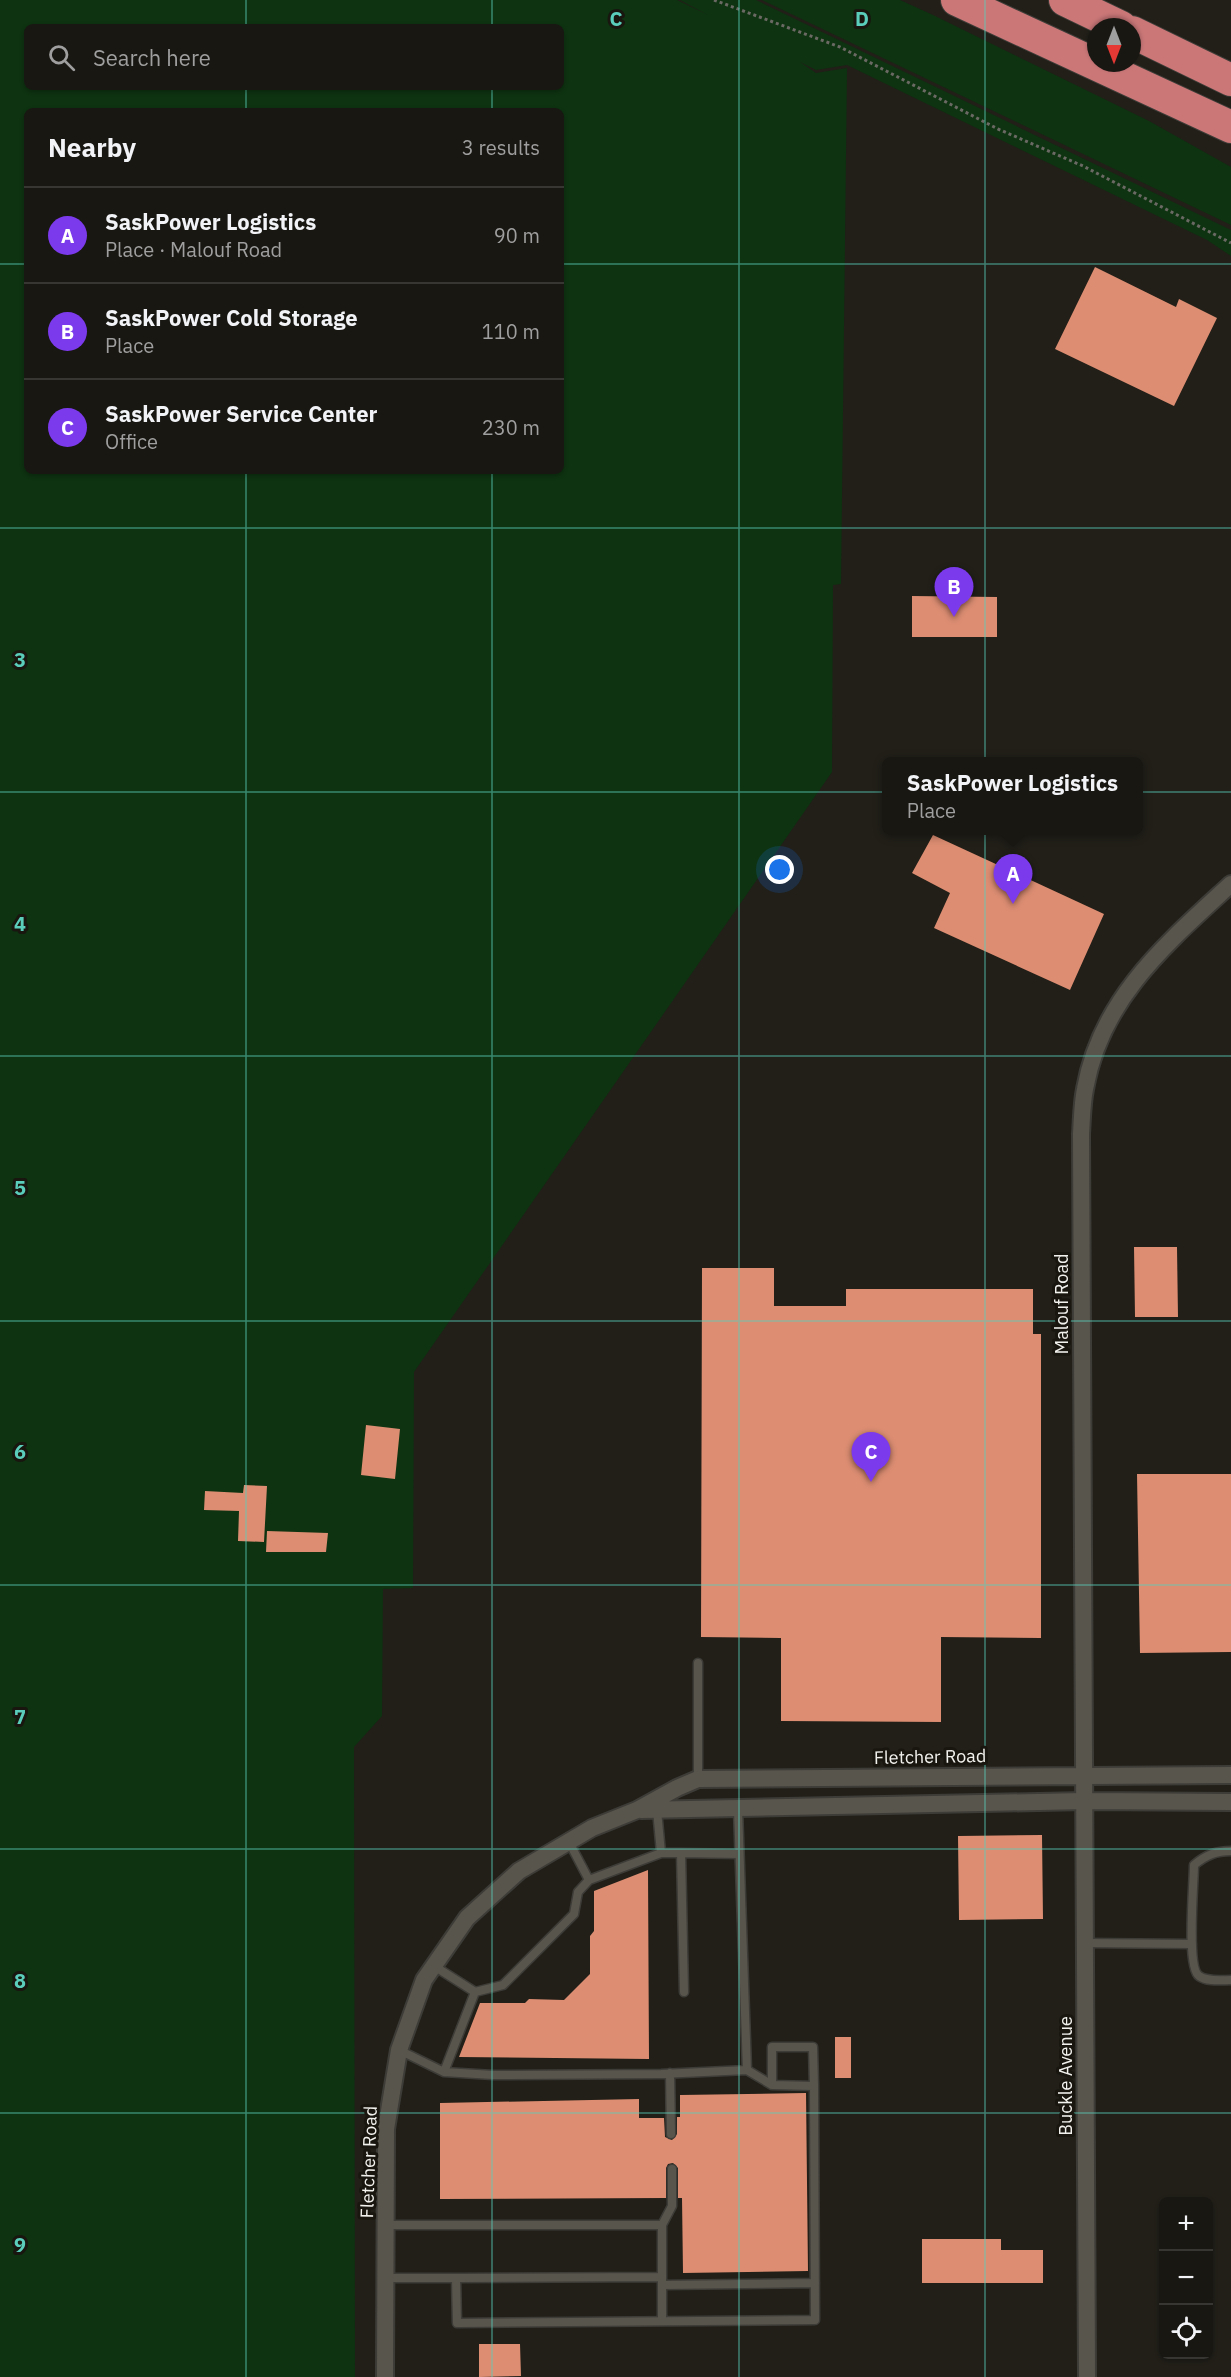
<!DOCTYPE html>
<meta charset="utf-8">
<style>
body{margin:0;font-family:"IBM Plex Sans",sans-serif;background:#22201b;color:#f1f3f6}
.controls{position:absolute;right:18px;bottom:18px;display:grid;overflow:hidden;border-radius:9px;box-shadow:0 2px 4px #0004}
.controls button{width:54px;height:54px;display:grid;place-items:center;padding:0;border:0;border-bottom:2px solid #373632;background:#191712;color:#f1f3f6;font:30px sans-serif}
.compass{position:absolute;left:1087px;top:18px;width:54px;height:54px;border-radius:50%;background:#191712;box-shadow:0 2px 4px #0004;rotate:180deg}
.you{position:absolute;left:780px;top:870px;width:21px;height:21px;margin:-15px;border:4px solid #fff;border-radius:50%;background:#1a73e8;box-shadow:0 0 0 9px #1a73e833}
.badge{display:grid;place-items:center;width:39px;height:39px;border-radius:50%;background:#7c3aed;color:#fff;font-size:20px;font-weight:700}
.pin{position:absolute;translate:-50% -50px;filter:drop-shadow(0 2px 3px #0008)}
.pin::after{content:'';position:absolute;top:32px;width:21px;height:18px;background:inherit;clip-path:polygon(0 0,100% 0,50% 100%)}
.popup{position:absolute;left:882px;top:757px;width:261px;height:78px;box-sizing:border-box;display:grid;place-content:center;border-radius:9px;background:#191712;filter:drop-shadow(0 2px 4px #0005);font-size:20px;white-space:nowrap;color:#9f9f9f}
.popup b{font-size:22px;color:#f1f3f6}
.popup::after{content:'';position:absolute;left:50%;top:100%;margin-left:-12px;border:12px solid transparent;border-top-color:#191712}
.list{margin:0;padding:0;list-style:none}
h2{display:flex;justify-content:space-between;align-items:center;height:78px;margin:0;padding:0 24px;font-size:26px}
h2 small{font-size:20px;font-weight:400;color:#9f9f9f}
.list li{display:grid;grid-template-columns:39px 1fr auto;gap:18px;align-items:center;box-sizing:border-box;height:96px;padding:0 24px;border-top:2px solid #373632}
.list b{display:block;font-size:22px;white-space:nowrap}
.list p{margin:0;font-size:20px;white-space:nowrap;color:#9f9f9f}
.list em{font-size:20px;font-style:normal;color:#9f9f9f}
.icon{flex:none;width:33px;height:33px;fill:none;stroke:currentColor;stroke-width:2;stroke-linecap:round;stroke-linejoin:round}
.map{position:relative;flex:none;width:1231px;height:2377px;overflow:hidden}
.search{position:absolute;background:#191712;box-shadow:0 2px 4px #0004;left:24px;top:24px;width:540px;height:66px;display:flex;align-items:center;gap:15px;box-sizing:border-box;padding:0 21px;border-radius:9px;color:#9f9f9f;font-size:22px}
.panel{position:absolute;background:#191712;box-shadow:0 2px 4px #0004;left:24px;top:108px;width:540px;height:366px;border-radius:9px}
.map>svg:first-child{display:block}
</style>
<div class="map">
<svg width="1231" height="2377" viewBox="0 0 1231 2377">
<rect width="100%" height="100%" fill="#211f18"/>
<path fill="#0e3311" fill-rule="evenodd" d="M0,0H677L708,15L680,0H756L1231,230V256L1207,240L847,65L816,70L800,62L816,73L847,68L841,584L833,585L832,772L414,1372L413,1588L383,1589L382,1716L354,1747L355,2377H0ZM27,27H561V87H27ZM27,111H561V471H27Z
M762,0H900L933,15L1149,121L1231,167V225Z"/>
<path fill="#dc8d72" d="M1095,267L1176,307L1179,299L1217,318L1174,406L1055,349Z
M912,596L997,597V637H912Z
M933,835L1104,914L1070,990L934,928L950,893L912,873Z
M1134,1247H1177L1178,1317H1135Z
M702,1268H774V1306H846V1289H1033V1334H1041V1638L941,1637V1722L781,1721V1638L701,1637Z
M366,1425L400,1429L395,1479L361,1475Z
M1137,1474H1231V1652L1140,1653Z
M244,1485L267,1486L264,1542L238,1541L239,1511L204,1510L205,1491L243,1493Z
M267,1531L328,1533L326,1552H266Z
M1042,1835L1043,1919L959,1920L958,1836Z
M648,1870L649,2059L459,2057L480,2003H525L529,1999L564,2000L590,1974V1936L594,1931V1891Z
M835,2037H851V2078H835Z
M806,2093L808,2271L683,2273L682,2198H678V2168L673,2163L668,2164L666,2168V2198L440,2199V2103L639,2099V2118H664L665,2137L672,2140L677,2134V2117H680V2095Z
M922,2239H1001V2250H1043V2283H922Z
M479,2344H520L521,2376L479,2377Z"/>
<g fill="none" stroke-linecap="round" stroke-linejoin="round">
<defs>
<path id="lane" d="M698,1779V1663
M738,1809L747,2070
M657,1810L661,1853
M569,1842L589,1880
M1231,1851C1216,1851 1206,1855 1194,1865C1194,1883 1186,1967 1199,1976C1207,1982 1222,1980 1231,1980
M681,1853L739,1854
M1085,1943L1192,1944
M434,1966L475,1992L503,1985L574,1914L578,1892L589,1880L661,1853H681L684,1992
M444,2072L475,1992
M670,2073L671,2134
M772,2085V2047H813L814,2086
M386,2225H662V2321
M662,2225L672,2206V2169
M385,2278H456L457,2323L815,2320L814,2086L772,2085L747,2070L661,2074L493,2075L444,2072L399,2050
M456,2278L662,2277
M662,2285L815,2283"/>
<path id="street" d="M641,1810L1085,1801L1231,1802
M385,2377L386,2129L399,2050L424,1980L467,1918L519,1871L592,1828L637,1810L677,1788L698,1779L1231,1775
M1087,2377L1081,1134C1082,1119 1082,1104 1085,1089C1101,998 1167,943 1231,884"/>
<path id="highway" d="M957,0L1231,127
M1065,0L1121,27
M1132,32L1231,80"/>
</defs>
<use href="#lane" stroke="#3e3c37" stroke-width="11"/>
<use href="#street" stroke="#3e3c37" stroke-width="20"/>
<use href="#highway" stroke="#3e3c37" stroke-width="34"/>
<path stroke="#6b6963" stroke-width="3" stroke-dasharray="3 3" stroke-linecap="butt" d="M714,0L840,47L998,129L1083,166L1231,243"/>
<use href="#lane" stroke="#58554d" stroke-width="8"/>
<use href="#street" stroke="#58554d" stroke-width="16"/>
<use href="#highway" stroke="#cb7778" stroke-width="32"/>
</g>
<path fill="none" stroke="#5bcebb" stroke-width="1.5" stroke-opacity="0.55" d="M246,0V27M492,0V27M739,0V2377M985,0V2377M246,87V111M492,87V111M0,264H27M561,264H1231M246,471V2377M492,471V2377M0,528H1231M0,792H1231M0,1056H1231M0,1321H1231M0,1585H1231M0,1849H1231M0,2113H1231"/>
<g text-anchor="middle" stroke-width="6" stroke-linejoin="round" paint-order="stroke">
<g font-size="18" fill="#f3f1ed" stroke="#18160f">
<text transform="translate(1062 1304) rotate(-90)" y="6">Malouf Road</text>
<text transform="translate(930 1757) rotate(-1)" y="6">Fletcher Road</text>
<text transform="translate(1066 2076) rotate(-90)" y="6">Buckle Avenue</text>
<text transform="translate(369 2162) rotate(-88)" y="6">Fletcher Road</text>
</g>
</g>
<g font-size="20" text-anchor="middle" font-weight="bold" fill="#5bcebb" stroke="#18160f" stroke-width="6" stroke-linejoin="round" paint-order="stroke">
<text x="616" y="26">C</text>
<text x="862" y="26">D</text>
<text x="20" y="667">3</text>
<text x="20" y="931">4</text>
<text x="20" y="1195">5</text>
<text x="20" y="1459">6</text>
<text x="20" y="1724">7</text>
<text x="20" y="1988">8</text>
<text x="20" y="2252">9</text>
</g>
</svg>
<div class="controls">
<button>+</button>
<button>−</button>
<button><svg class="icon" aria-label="locate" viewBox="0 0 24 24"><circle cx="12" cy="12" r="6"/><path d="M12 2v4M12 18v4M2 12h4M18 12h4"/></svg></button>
</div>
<svg class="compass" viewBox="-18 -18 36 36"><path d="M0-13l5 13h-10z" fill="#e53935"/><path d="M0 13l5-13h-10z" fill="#9f9f9f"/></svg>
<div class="you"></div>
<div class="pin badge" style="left:1013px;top:904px">A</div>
<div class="popup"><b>SaskPower Logistics</b>Place</div>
<div class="pin badge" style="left:954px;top:617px">B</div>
<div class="pin badge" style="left:871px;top:1482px">C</div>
<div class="search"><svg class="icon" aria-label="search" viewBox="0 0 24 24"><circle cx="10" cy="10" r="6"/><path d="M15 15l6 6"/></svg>Search here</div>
<section class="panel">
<h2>Nearby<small>3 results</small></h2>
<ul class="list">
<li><span class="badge">A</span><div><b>SaskPower Logistics</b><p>Place · Malouf Road</p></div><em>90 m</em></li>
<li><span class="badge">B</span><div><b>SaskPower Cold Storage</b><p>Place</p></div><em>110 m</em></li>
<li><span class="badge">C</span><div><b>SaskPower Service Center</b><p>Office</p></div><em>230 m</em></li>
</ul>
</section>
</div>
